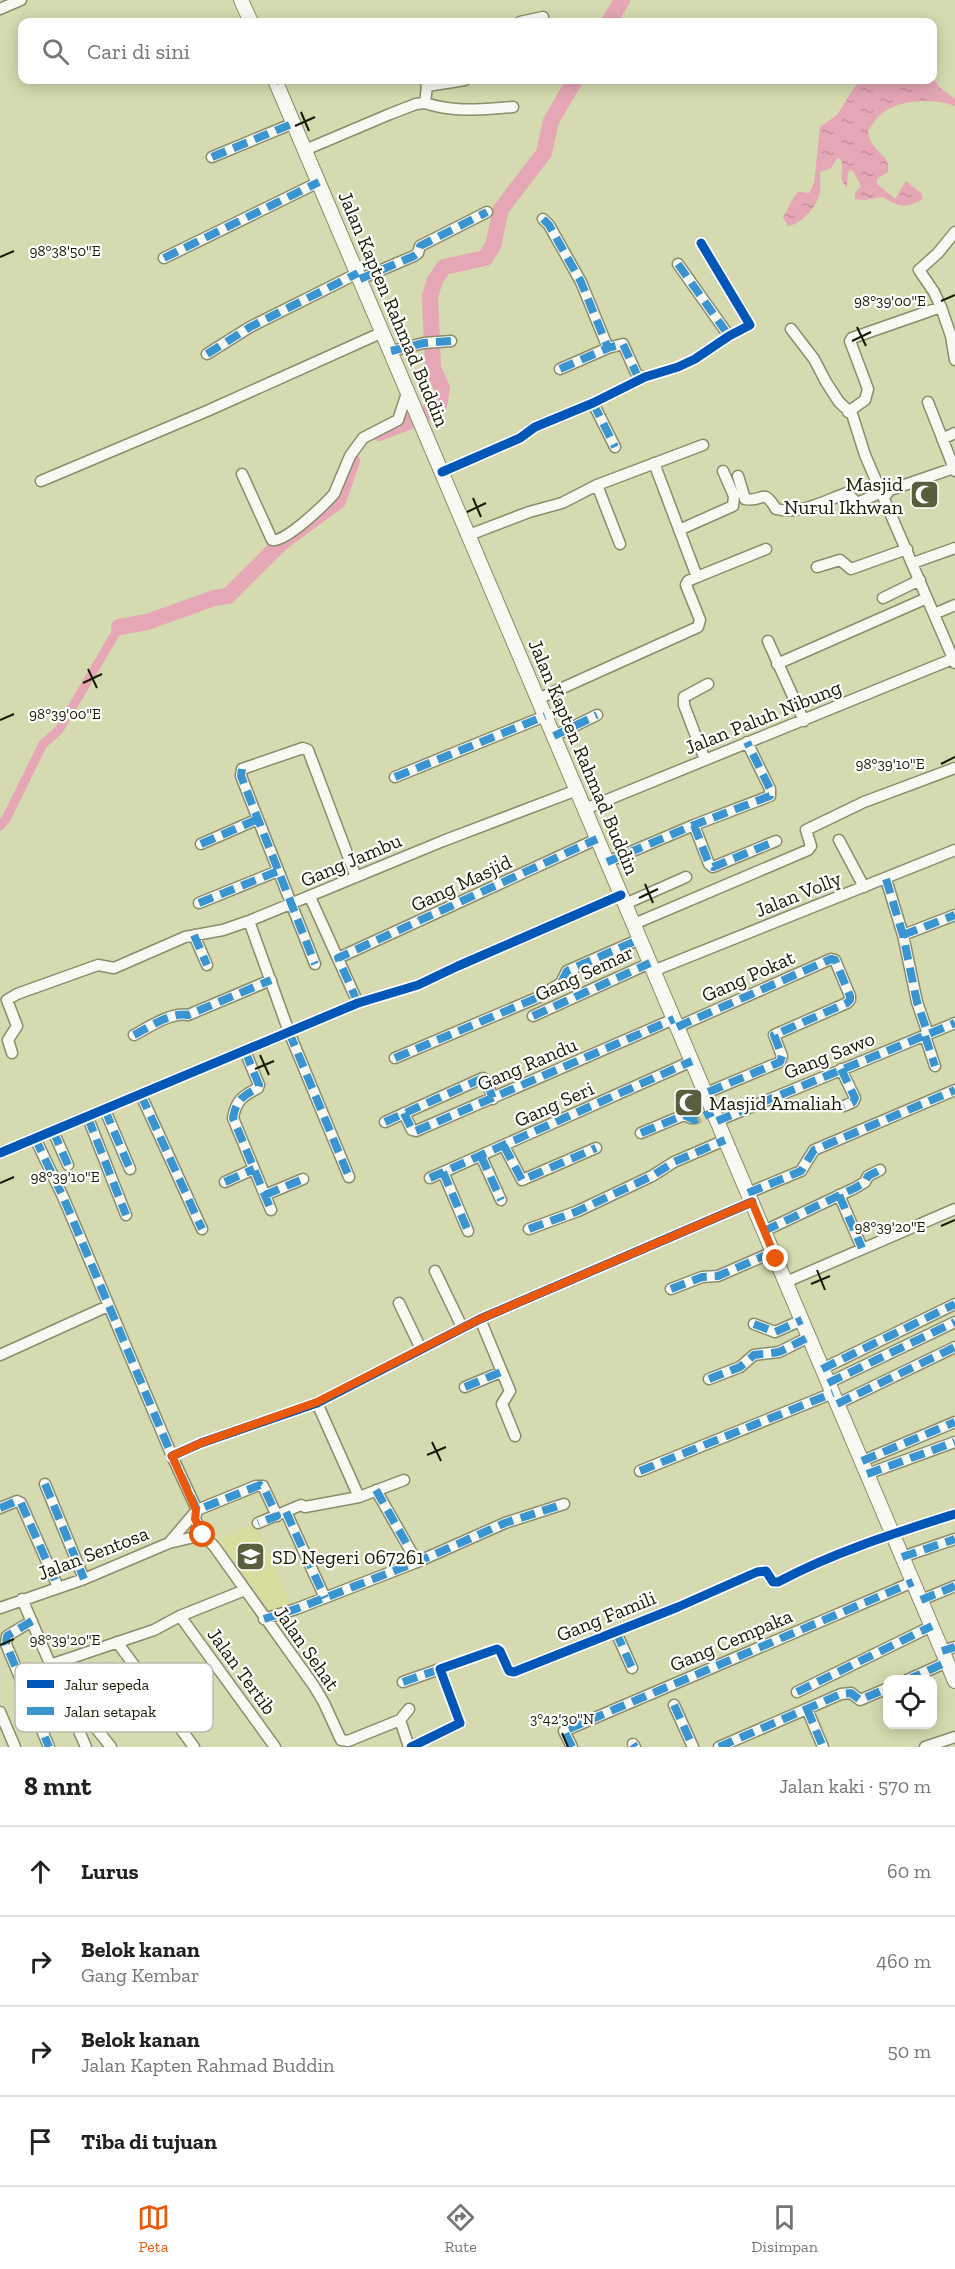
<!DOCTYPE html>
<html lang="id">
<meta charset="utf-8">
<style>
body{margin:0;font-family:"Zilla Slab",serif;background:#f6f6f6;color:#202124}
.controls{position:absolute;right:18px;bottom:18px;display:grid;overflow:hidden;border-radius:12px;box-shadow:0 3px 15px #0003}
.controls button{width:54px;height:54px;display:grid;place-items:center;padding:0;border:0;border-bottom:2px solid #e0e0e0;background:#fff;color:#202124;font:30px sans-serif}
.stop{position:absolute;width:18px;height:18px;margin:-14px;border:4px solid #ea580c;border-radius:50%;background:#fff}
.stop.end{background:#ea580c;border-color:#fff;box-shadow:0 2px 6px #0008}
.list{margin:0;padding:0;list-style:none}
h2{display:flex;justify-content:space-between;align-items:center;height:78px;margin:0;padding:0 24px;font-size:26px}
h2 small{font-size:20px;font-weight:400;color:#757577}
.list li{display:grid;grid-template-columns:39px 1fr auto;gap:18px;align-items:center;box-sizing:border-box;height:90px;padding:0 24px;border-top:2px solid #e0e0e0}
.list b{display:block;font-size:22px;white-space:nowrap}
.list p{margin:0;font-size:20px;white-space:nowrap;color:#757577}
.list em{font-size:20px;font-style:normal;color:#757577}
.icon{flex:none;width:33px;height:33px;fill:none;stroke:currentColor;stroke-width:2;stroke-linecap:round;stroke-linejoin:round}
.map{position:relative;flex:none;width:955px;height:1747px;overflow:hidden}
.search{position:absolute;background:#fff;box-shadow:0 3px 15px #0003;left:18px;right:18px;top:18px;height:66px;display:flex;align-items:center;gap:15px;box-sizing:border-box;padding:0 21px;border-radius:12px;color:#757577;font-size:22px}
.sheet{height:438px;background:#fff}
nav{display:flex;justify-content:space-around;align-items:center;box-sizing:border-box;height:84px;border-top:2px solid #e0e0e0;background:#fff;font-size:16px;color:#757577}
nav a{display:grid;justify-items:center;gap:3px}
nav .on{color:#ea580c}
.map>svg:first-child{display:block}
</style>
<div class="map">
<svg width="955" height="1747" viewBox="0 0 955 1747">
<defs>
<pattern id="water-ripples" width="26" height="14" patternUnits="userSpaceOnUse" patternTransform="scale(1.5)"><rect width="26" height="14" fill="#e5a6b5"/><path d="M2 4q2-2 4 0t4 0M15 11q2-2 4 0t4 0" fill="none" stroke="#c48e9a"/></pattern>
</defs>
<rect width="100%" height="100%" fill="#d5dab0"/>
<path fill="#d7dd9c" d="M255,1522L287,1596V1605L285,1610L273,1614L219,1539Z"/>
<path fill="url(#water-ripples)" d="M933,78L939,87L955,99V106C933,98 898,99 880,115C875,119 872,126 868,131C870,153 892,154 888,172L877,179V184L895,199L906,181L921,193L923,199C905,209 899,207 883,197L864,200L855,199V193L861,186L853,171L851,170L848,172L847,187C838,180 843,172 842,162L838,157L831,168L820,172C820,178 821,185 820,192C818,205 801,225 788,226L783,217C787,212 794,193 799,192C802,192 806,193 809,193L814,184L820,127L837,115L855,86L864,80H900L910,83L917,80Z"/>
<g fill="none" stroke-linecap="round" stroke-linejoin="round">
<path stroke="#e5a6b5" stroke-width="9" d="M0,826L6,819L43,744L59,730L119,627"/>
<path stroke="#e5a6b5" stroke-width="16" d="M609,22L622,0
M379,433L416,419L439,406L442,388L433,368L430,296L435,280L444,267L485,258L493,246L501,209L544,153L551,121L575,80
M119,627L147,622L214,598L228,596L281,543L338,501L352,461"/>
<path stroke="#afb48d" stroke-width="10" stroke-dasharray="10 5" stroke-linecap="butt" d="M691,1118L695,1120L705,1115"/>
<defs>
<path id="minor" d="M0,9L21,0
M520,22L543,17
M427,86L465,80
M425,103C455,113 482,109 513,107
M305,150L390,114L416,104L425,103L427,86L425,80
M212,157L294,123
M543,219L549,225L581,282L608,348L623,344L637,375L645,377
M955,232L938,253L919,270L934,292L941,307L951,336L955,360
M164,258L319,182
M678,264L729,336
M360,279L414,256L418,253L420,246L487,212
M791,329L814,359L826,382L839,402L852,414L865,455L955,663
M391,351L424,343L451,341
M207,354L250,327L358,273
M560,369L608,348
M928,402L955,471
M593,403L615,447
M848,412L865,400L868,389L850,341L852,338L941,307
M942,439L955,433
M654,463L697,577L766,549
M442,472L520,438L535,427L593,403L645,377L678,367L695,359L729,336L750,325L701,243
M242,474L272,540C285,543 324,505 334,494L350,456L363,438L398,420L407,393
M738,476L745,499C764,503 762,486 776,509C801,515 824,501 847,493L857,503L882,492
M41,481L207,411L383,332
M597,485L620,544
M884,497L890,490L954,468
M679,530L733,506L734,496L723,471
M469,535L529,512L562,503L597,485L703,445
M913,563L955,548
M817,567L840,560L851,569L907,549
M883,598L920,580
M934,614L955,605
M768,641L804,721
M777,664L927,598
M538,699L698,627L700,620L686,585L688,581L697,577
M554,736L597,715
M705,760L684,705V697L708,684
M395,777L545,716
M585,809L955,658
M694,825L709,864L713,867L776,841
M839,840L864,887
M201,844L258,819
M607,862L694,825L770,796V789L747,742
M886,879L903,935L917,1002L928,1034
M310,897L358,1003
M199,903L278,871
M625,904L686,877
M249,921L289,1032L349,1177
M634,924L808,850L811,846L806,830L864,802L955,768
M194,935L207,965
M903,935L955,915
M338,958L597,839
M315,964L241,776L242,769L303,748L308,750L356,877
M653,971L955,850
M533,1016L650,963
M677,1027L831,959L835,960L850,996V1000L847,1003L774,1035L782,1056L780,1062L706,1093
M134,1035C149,1027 171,1012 188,1015L271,980
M925,1036L935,1066
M245,1051L259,1085L258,1088C243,1096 236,1100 233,1118L271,1210
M12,1053L8,1040L17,1026L7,1000L17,994L98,965L114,968L185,937L223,930L249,921L443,841L577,790
M395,1058L539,997L561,983L567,971L640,939
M841,1069L855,1098L853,1102L844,1106
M141,1095L202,1229
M105,1110L130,1169
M404,1113L412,1130L416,1131L674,1019
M88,1118L126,1215
M717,1121L955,1023
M385,1122L483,1078L486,1080L493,1099
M53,1131L68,1165
M641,1133L684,1115L691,1118
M35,1138L64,1199L172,1456L197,1510L195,1519L203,1535
M504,1146L522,1180L596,1148
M0,1153L358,1003L418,985L458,966L621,895
M481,1156L501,1200
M443,1172L468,1231
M430,1178L692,1061
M225,1182L254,1169
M748,1193L801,1171L814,1150L955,1090
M265,1195L303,1179
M839,1195L862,1248
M529,1229L578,1211L652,1176L674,1162L725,1140
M764,1231L855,1188L865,1182L868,1176L880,1170
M435,1271L462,1327
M786,1282L955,1209
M671,1289L702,1277L718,1276L773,1252
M399,1303L421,1349
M480,1319L510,1391L502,1404L515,1436
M754,1324L775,1332L802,1320
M0,1355L108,1306
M822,1369L955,1304
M709,1379L740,1367L754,1355L779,1352L809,1337
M828,1383L955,1322
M465,1387L501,1372
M837,1404L955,1347
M172,1456L201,1443L317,1403L480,1319L752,1202
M862,1461L955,1422
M640,1471L833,1393
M867,1474L955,1442
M45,1484L84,1579
M376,1490L417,1562
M359,1497L404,1480
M0,1508L17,1501L21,1503L58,1587
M286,1512L325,1598
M258,1523L301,1505L305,1507L359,1497L317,1403
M169,1543L203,1535L214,1546L314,1686L324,1703L341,1740L348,1741L400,1720L409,1747
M902,1557L955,1539
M22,1599L86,1747
M921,1600L955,1586
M0,1608L84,1579L169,1543L197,1510L256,1486H263L277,1516
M180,1616L275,1747
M264,1619L296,1609L417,1562L505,1523L564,1504
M32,1621L7,1636L6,1644L49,1747
M616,1632L632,1668
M117,1642L194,1747
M942,1651L955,1647
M50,1665L154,1630L180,1616L245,1590
M907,1680L947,1662
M403,1682L440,1669
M66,1691L111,1747
M797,1692L932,1626
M674,1705L693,1747
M807,1709L823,1747
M0,1712L15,1747
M400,1720L409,1709
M633,1744L635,1747
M411,1747L460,1723L440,1669L497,1649L500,1651L509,1671L514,1672L678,1607L757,1572L766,1571L773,1582H778C834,1552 895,1533 955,1514
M572,1747L564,1731L913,1582
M719,1747L841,1694L851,1693L860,1700L888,1688
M925,1747L955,1737"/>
<path id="major" d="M241,0L251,22
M275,80L955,1681"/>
</defs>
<use href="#minor" stroke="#8a8d6b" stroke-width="13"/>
<use href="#major" stroke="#8a8d6b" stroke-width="16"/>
<use href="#minor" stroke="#f9f9f3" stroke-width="10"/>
<use href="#major" stroke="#f9f9f3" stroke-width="14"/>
<path stroke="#3994d0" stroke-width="8" stroke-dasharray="15 8" stroke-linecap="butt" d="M276,81L279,80
M212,157L294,123
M543,219L549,225L581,282L608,348L623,344L637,375L645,377
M164,258L319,182
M678,264L729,336
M360,279L414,256L418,253L420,246L487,212
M391,351L424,343L451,341
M207,354L250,327L358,273
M560,369L608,348
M593,403L615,447
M554,736L597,715
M242,769L241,776L315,964
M395,777L545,716
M694,825L709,864L713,867L776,841
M201,844L258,819
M607,862L694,825L770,796V789L747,742
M886,879L903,935L917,1002L928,1034
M199,903L278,871
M194,935L207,965
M903,935L955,915
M358,1003L338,958L597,839
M533,1016L650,963
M677,1027L831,959L835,960L850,996V1000L847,1003L774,1035L782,1056L780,1062L706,1093
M289,1032L349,1177
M134,1035C149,1027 171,1012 188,1015L271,980
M925,1036L935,1066
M245,1051L259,1085L258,1088C243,1096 236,1100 233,1118L271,1210
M395,1058L539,997L561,983L567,971L640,939
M841,1069L855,1098L853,1102L844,1106
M141,1095L202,1229
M105,1110L130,1169
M404,1113L412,1130L416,1131L674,1019
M88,1118L126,1215
M717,1121L955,1023
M385,1122L483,1078L486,1080L493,1099
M53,1131L68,1165
M641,1133L684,1115L695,1120L713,1112
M35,1138L64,1199L172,1456L197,1510L260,1485L264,1488L277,1516L258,1523
M504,1146L522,1180L596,1148
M481,1156L501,1200
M443,1172L468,1231
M430,1178L692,1061
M225,1182L254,1169
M748,1193L801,1171L814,1150L955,1090
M265,1195L303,1179
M839,1195L862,1248
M529,1229L578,1211L652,1176L674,1162L725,1140
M764,1231L855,1188L865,1182L868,1176L880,1170
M671,1289L702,1277L718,1276L773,1252
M754,1324L775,1332L802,1320
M822,1369L955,1304
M709,1379L740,1367L754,1355L779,1352L809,1337
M828,1383L955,1322
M465,1387L501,1372
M837,1404L955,1347
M862,1461L955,1422
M640,1471L833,1393
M867,1474L955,1442
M45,1484L84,1579
M376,1490L417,1562
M0,1508L17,1501L21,1503L58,1587
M286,1512L325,1598
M902,1557L955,1539
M921,1600L955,1586
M264,1619L296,1609L417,1562L505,1523L564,1504
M32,1621L7,1636L6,1644L49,1747
M616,1632L632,1668
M942,1651L955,1647
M907,1680L947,1662
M403,1682L440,1669
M797,1692L932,1626
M674,1705L693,1747
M807,1709L823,1747
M633,1744L635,1747
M572,1747L564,1731L913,1582
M719,1747L841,1694L851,1693L860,1700L888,1688"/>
<defs>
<path id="cycleway" d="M442,472L520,438L535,427L593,403L645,377L678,367L695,359L729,336L750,325L701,243
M0,1153L358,1003L418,985L458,966L621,895
M172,1456L201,1443L317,1403L480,1319L752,1202
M411,1747L460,1723L440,1669L497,1649L500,1651L509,1671L514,1672L678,1607L757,1572L766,1571L773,1582H778C834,1552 895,1533 955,1514"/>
</defs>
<use href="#cycleway" stroke="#fff" stroke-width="13"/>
<use href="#cycleway" stroke="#0057b8" stroke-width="9"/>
</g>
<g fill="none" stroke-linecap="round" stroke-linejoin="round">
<path stroke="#ea580c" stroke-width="8" d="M203,1535L195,1519L196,1510L172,1456L201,1443L317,1402L480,1319L752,1202L776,1259"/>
</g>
<path fill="none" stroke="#181a00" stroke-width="2" d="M301,112L309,131M295,126L315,117M0,257L14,251M941,301L955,295M857,327L866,346M852,341L871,332M473,498L481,517M467,512L486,503M88,669L97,688M83,683L102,674M0,720L14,714M941,764L955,757M645,884L653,903M639,898L658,889M260,1055L269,1075M255,1069L274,1061M0,1183L14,1177M941,1226L955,1220M817,1270L825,1290M811,1284L830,1276M432,1442L441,1461M427,1455L446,1447M0,1645L14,1639M562,1733L568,1747"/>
<defs>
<symbol id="mosque-square" viewBox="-11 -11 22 22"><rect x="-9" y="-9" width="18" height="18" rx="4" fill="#5a5d3e" stroke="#fff"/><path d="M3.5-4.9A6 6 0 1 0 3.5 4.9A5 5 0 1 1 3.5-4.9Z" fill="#fff"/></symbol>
<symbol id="school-square" viewBox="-11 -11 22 22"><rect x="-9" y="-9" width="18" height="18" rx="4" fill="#5a5d3e" stroke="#fff"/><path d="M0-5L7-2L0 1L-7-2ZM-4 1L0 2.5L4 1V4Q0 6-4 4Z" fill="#fff"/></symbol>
</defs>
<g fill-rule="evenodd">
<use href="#mosque-square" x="908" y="478" width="33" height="33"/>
<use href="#mosque-square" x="672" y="1086" width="33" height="33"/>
<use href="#school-square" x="234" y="1540" width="33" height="33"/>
</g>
<g text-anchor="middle" stroke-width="4.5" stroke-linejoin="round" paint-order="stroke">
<g font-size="20" fill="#181a00" stroke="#fff">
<text transform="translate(394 309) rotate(67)" y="7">Jalan Kapten Rahmad Buddin</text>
<text transform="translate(763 717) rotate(-22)" y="7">Jalan Paluh Nibung</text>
<text transform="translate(584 757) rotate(67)" y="7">Jalan Kapten Rahmad Buddin</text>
<text transform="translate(351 860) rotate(-23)" y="7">Gang Jambu</text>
<text transform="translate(461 883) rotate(-25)" y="7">Gang Masjid</text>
<text transform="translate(798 894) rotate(-22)" y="7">Jalan Volly</text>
<text transform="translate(584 973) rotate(-25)" y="7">Gang Semar</text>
<text transform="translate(748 976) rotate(-24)" y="7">Gang Pokat</text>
<text transform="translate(829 1055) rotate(-22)" y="7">Gang Sawo</text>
<text transform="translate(527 1064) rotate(-23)" y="7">Gang Randu</text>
<text transform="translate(554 1104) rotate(-24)" y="7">Gang Seri</text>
<text transform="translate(93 1553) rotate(-21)" y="7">Jalan Sentosa</text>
<text transform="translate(606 1616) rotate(-22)" y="7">Gang Famili</text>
<text transform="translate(731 1640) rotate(-23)" y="7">Gang Cempaka</text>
<text transform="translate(307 1648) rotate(55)" y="7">Jalan Sehat</text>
<text transform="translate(242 1671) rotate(54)" y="7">Jalan Tertib</text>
</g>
<g font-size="20" fill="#181a00" stroke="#fff" text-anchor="start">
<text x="903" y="491" text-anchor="end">Masjid<tspan x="903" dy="23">Nurul Ikhwan</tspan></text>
<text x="709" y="1110">Masjid Amaliah</text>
<text x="272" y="1564">SD Negeri 067261</text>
</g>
</g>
<rect x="15" y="1663" width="198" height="69" rx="9" fill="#fff" stroke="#babab2" stroke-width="1.5"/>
<rect x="27" y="1680" width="27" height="8" fill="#0057b8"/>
<rect x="27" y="1707" width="27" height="8" fill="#3994d0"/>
<g font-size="16" fill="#181a00">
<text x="64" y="1690">Jalur sepeda</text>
<text x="64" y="1717">Jalan setapak</text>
</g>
<g font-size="15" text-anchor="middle" fill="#181a00" stroke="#fff" stroke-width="4.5" stroke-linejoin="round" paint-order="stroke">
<text x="65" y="256">98°38'50"E</text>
<text x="890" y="306">98°39'00"E</text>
<text x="65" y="719">98°39'00"E</text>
<text x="890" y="769">98°39'10"E</text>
<text x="65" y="1182">98°39'10"E</text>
<text x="890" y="1232">98°39'20"E</text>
<text x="65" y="1645">98°39'20"E</text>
<text x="562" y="1724">3°42'30"N</text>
</g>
</svg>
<div class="controls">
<button><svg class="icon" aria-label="locate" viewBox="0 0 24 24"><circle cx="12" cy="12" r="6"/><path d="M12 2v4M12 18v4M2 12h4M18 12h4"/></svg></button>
</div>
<div class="stop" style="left:203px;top:1535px"></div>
<div class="stop end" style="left:776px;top:1259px"></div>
<div class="search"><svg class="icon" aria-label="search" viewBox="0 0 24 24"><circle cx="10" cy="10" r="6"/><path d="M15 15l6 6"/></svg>Cari di sini</div>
</div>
<section class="sheet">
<h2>8 mnt<small>Jalan kaki · 570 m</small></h2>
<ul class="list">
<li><svg class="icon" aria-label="ahead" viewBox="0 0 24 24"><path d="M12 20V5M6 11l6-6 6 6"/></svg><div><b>Lurus</b></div><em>60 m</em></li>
<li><svg class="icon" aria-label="right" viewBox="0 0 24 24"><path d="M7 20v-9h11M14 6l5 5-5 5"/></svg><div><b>Belok kanan</b><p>Gang Kembar</p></div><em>460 m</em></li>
<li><svg class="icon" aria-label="right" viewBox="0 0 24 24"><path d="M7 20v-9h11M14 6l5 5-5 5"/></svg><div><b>Belok kanan</b><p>Jalan Kapten Rahmad Buddin</p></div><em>50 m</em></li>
<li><svg class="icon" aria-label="arrive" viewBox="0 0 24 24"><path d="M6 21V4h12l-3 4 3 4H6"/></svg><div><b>Tiba di tujuan</b></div></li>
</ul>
</section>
<nav>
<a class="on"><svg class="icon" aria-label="map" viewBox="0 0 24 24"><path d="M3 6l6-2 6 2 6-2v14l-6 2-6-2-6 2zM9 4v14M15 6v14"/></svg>Peta</a>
<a><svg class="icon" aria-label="directions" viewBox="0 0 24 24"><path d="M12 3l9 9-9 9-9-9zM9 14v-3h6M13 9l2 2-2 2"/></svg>Rute</a>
<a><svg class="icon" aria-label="saved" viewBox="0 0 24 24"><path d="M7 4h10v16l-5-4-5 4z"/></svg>Disimpan</a>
</nav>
